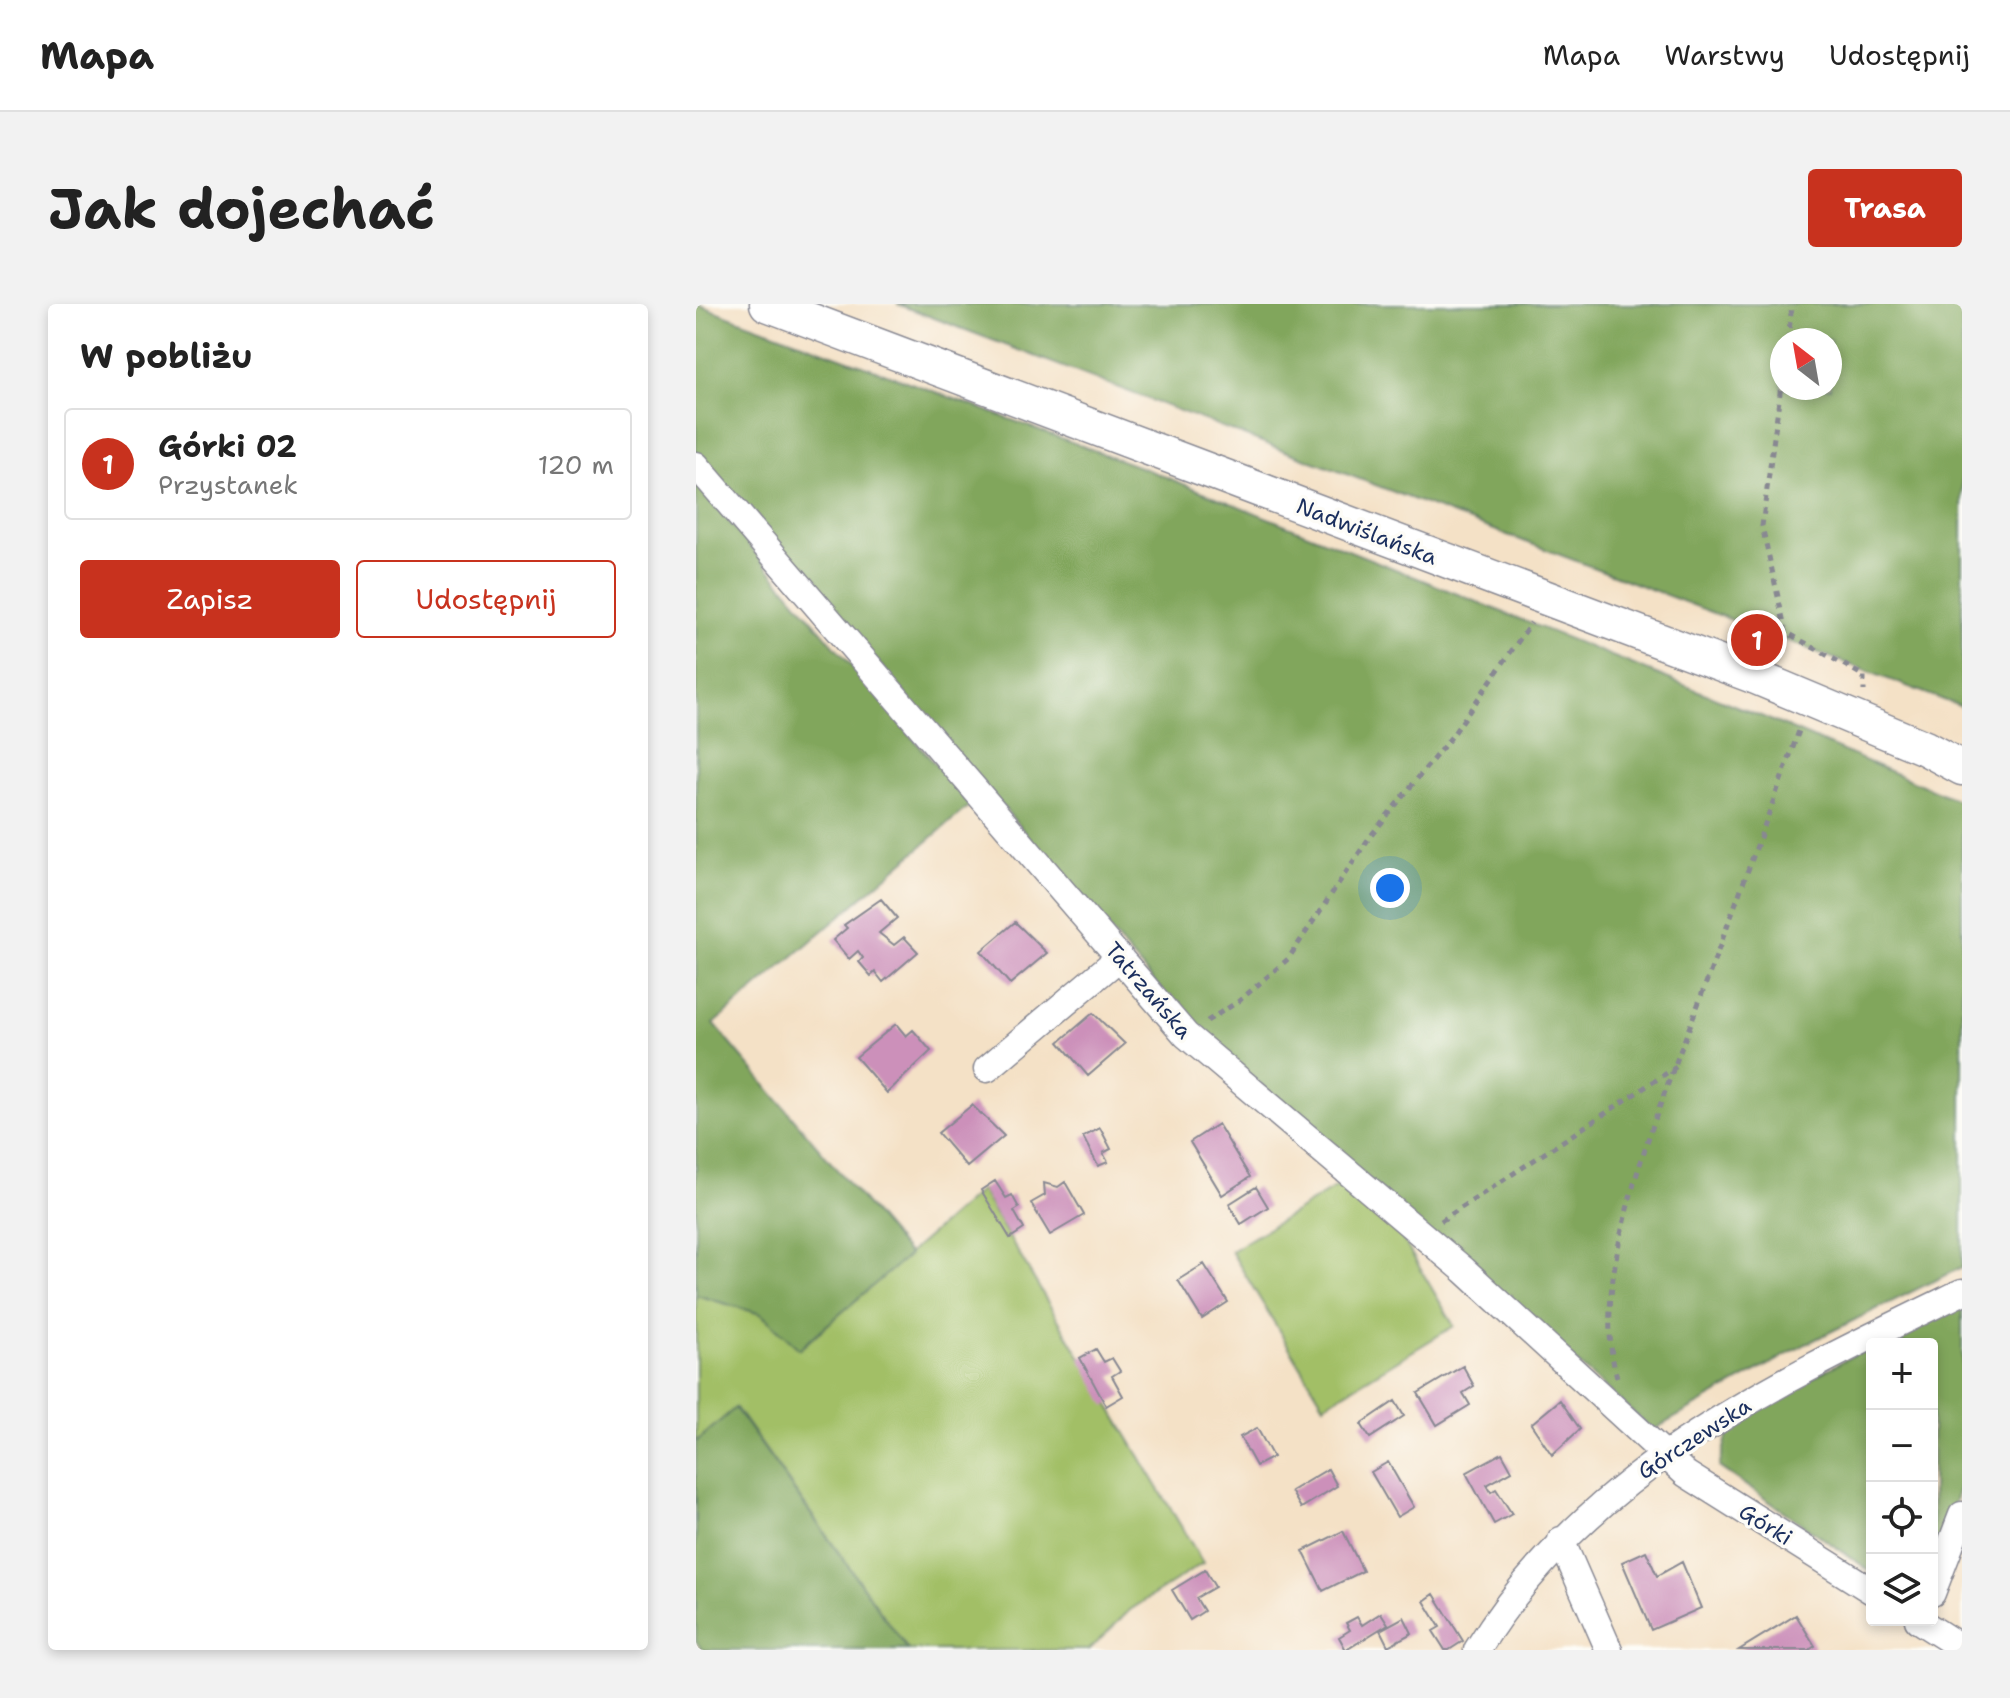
<!DOCTYPE html>
<html lang="pl">
<meta charset="utf-8">
<style>
body{margin:0;font-family:"Shantell Sans",sans-serif;background:#f2f2f2;color:#222}
.controls{position:absolute;right:24px;bottom:24px;display:grid;overflow:hidden;border-radius:8px;box-shadow:0 4px 12px #0003}
.controls button{width:72px;height:72px;display:grid;place-items:center;padding:0;border:0;border-bottom:2px solid #e0e0e0;background:#fff;color:#222;font:40px sans-serif}
.compass{position:absolute;left:1074px;top:24px;width:72px;height:72px;border-radius:50%;background:#fff;box-shadow:0 4px 12px #0003;rotate:329deg}
.you{position:absolute;left:694px;top:584px;width:28px;height:28px;margin:-20px;border:6px solid #fff;border-radius:50%;background:#1a73e8;box-shadow:0 0 0 12px #1a73e833}
.badge{display:grid;place-items:center;width:52px;height:52px;border-radius:50%;background:#c8321e;color:#fff;font-size:26px;font-weight:700}
.pin{position:absolute;translate:-50% -50%;border:4px solid #fff;box-shadow:0 2px 8px #0006}
.list{margin:0;padding:0;list-style:none}
h2{display:flex;justify-content:space-between;align-items:center;height:104px;margin:0;padding:0 32px;font-size:34px}
h2 small{font-size:26px;font-weight:400;color:#767676}
.list li{display:grid;grid-template-columns:52px 1fr auto;gap:24px;align-items:center;box-sizing:border-box;height:112px;margin:0 16px 16px;padding:0 16px;border:2px solid #e0e0e0;border-radius:8px}
.list b{display:block;font-size:30px;white-space:nowrap}
.list p{margin:0;font-size:26px;white-space:nowrap;color:#767676}
.list em{font-size:26px;font-style:normal;color:#767676}
.actions{display:flex;gap:16px;padding:24px 32px}
.actions a{flex:1;padding:18px 0;border:2px solid #c8321e;border-radius:8px;text-align:center;font-size:28px;color:#c8321e}
.actions .main{background:#c8321e;color:#fff}
.icon{flex:none;width:44px;height:44px;fill:none;stroke:currentColor;stroke-width:2;stroke-linecap:round;stroke-linejoin:round}
.map{position:relative;flex:none;width:1266px;height:1346px;overflow:hidden;border-radius:8px}
header{display:flex;align-items:center;gap:48px;box-sizing:border-box;height:112px;padding:0 40px;background:#fff;border-bottom:2px solid #e0e0e0}
header strong{font-size:38px}
nav{display:flex;gap:44px;margin-inline-start:auto;font-size:28px}
.intro{display:flex;align-items:center;justify-content:space-between;box-sizing:border-box;height:192px;padding:0 48px}
h1{margin:0;font-size:56px}
.button{padding:20px 36px;border-radius:8px;background:#c8321e;color:#fff;font-size:28px;font-weight:700}
main{display:flex;gap:48px;padding:0 48px}
aside{flex:1;background:#fff;border-radius:8px;box-shadow:0 4px 12px #0003}
.map>svg:first-child{display:block}
</style>
<header>
<strong>Mapa</strong>
<nav><a>Mapa</a><a>Warstwy</a><a>Udostępnij</a></nav>
</header>
<div class="intro"><h1>Jak dojechać</h1><a class="button">Trasa</a></div>
<main>
<aside>
<h2>W pobliżu<small></small></h2>
<ul class="list">
<li><span class="badge">1</span><div><b>Górki 02</b><p>Przystanek</p></div><em>120 m</em></li>
</ul>
<div class="actions"><a class="main">Zapisz</a><a>Udostępnij</a></div>
</aside>
<div class="map">
<svg width="1266" height="1346" viewBox="0 0 1266 1346">
<rect width="100%" height="100%" fill="#fdfcf7"/>
<filter id="ink" filterUnits="userSpaceOnUse"><feTurbulence type="fractalNoise" baseFrequency=".0125" numOctaves="2"/><feDisplacementMap in="SourceGraphic" scale="16" xChannelSelector="R" yChannelSelector="G"/><feConvolveMatrix kernelMatrix="1 2 1 2 8 2 1 2 1" color-interpolation-filters="sRGB"/></filter>
<filter id="wash" filterUnits="userSpaceOnUse"><feTurbulence type="fractalNoise" baseFrequency=".006" numOctaves="4" result="noise"/><feDisplacementMap in="SourceGraphic" scale="32" xChannelSelector="R" yChannelSelector="G"/><feGaussianBlur stdDeviation="1.8" result="paint"/><feColorMatrix in="noise" values="0 0 0 0 0 0 0 0 0 0 0 0 0 0 0 0 0 1.4 0 .05"/><feComposite in="paint" operator="in"/></filter>
<g filter="url(#wash)">
<rect width="100%" height="100%" fill="#f4e1c6"/>
<path fill="#a2bf66" stroke="#5e7762" stroke-width="2" d="M647,879L702,927L758,1022L628,1101L535,947Z
M285,886L507,1259L434,1306L393,1346H212L40,1104L0,1138V991L65,1010L104,1045Z"/>
<path fill="#81a65b" stroke="#4e6a5c" stroke-width="2" fill-rule="evenodd" d="M0,0L460,169L1065,412L1266,498V963L1110,1040L957,1126L491,716L0,148Z
M201,0H1266V403ZM1086,36H1134V84H1086Z
M0,179L274,501L18,720L213,951L103,1045L65,1010L0,991Z
M1266,997V1177L1236,1260V1040H1179Z
M1176,1041V1268L1023,1163L1035,1118Z
M39,1104L212,1346H6L0,1337V1138Z"/>
<g id="blocks">
<path fill="#cc90ba" d="M185,595L201,614L183,629L198,641L208,633L222,648L187,678L179,668L175,672L163,658L167,654L162,647L153,655L137,636L151,624L148,621Z
M319,618L351,649L314,680L285,647Z
M397,709L429,740L392,772L363,738Z
M200,720L210,732L217,726L235,747L191,789L160,753Z
M276,801L308,832L271,863L242,829Z
M522,820L554,873L526,891L494,838Z
M404,824L415,845L407,849L412,858L402,862L387,833Z
M299,877L310,894L316,891L323,904L318,907L328,925L314,934L285,886Z
M369,878L388,911L354,931L335,899L349,891L348,879L362,883Z
M560,883L572,903L545,920L533,900Z
M508,960L532,998L506,1015L482,976Z
M400,1045L408,1058L416,1054L424,1067L416,1072L427,1092L410,1102L384,1054Z
M767,1062L778,1082L767,1089L774,1101L741,1121L722,1089Z
M864,1096L884,1125L856,1151L835,1120Z
M699,1097L708,1112L674,1134L665,1120Z
M561,1124L577,1153L560,1162L544,1133Z
M806,1149L816,1167L791,1181L795,1188L800,1185L816,1210L798,1220L770,1169Z
M692,1158L718,1203L701,1213L675,1168Z
M632,1165L641,1182L605,1204L595,1187Z
M647,1227L667,1267L627,1287L607,1247Z
M950,1247L961,1272L986,1258L1005,1304L955,1326L926,1258Z
M509,1266L519,1283L500,1294L508,1307L494,1316L476,1286Z
M738,1290L767,1337L753,1346H749L737,1327L744,1323L728,1297Z
M685,1309L692,1320L650,1346L643,1333L654,1326L650,1319L661,1313L666,1321Z
M1100,1311L1119,1342L1113,1346H1043Z
M708,1313L716,1329L692,1342L684,1326Z"/>
</g>
</g>
<g filter="url(#ink)">
<use href="#blocks" fill-opacity="0" stroke="#888892" stroke-width="2"/>
<g fill="none" stroke-linecap="round" stroke-linejoin="round">
<defs>
<path id="minor" d="M0,161L490,731L768,966L990,1170L1176,1287
M291,765L424,653
M865,1236L913,1346
M1236,1289L1266,1211
M1222,1316L1266,1344
M781,1346C891,1166 1083,1077 1266,988"/>
<path id="major" d="M71,0L1060,373L1229,444L1266,464"/>
</defs>
<use href="#minor" stroke="#888892" stroke-width="29"/>
<use href="#major" stroke="#888892" stroke-width="37"/>
<path stroke="#888892" stroke-width="5" stroke-dasharray="6 6" stroke-linecap="butt" d="M1092,36L1096,0
M1086,74L1066,222L1090,328L1168,372V387
M511,717L543,697L592,655L673,534L756,432L835,319
M745,917L980,763
M921,1073C889,969 971,786 1007,687C1040,599 1072,512 1104,424"/>
<use href="#minor" stroke="#fff" stroke-width="26"/>
<use href="#major" stroke="#fff" stroke-width="34"/>
</g>
</g>
<g text-anchor="middle" stroke-width="7" stroke-linejoin="round" paint-order="stroke">
<g font-size="22" fill="#1b2f5e" stroke="#fdfcf7">
<text transform="translate(671 227) rotate(21)" y="8">Nadwiślańska</text>
<text transform="translate(453 686) rotate(49)" y="8">Tatrzańska</text>
<text transform="translate(998 1134) rotate(-33)" y="8">Górczewska</text>
<text transform="translate(1070 1220) rotate(32)" y="8">Górki</text>
</g>
</g>
</svg>
<div class="controls">
<button>+</button>
<button>−</button>
<button><svg class="icon" aria-label="locate" viewBox="0 0 24 24"><circle cx="12" cy="12" r="6"/><path d="M12 2v4M12 18v4M2 12h4M18 12h4"/></svg></button>
<button><svg class="icon" aria-label="layers" viewBox="0 0 24 24"><path d="M12 4l9 5-9 5-9-5zM3 14l9 5 9-5"/></svg></button>
</div>
<svg class="compass" viewBox="-18 -18 36 36"><path d="M0-13l5 13h-10z" fill="#e53935"/><path d="M0 13l5-13h-10z" fill="#767676"/></svg>
<div class="you"></div>
<div class="pin badge" style="left:1061px;top:336px">1</div>
</div>
</main>
